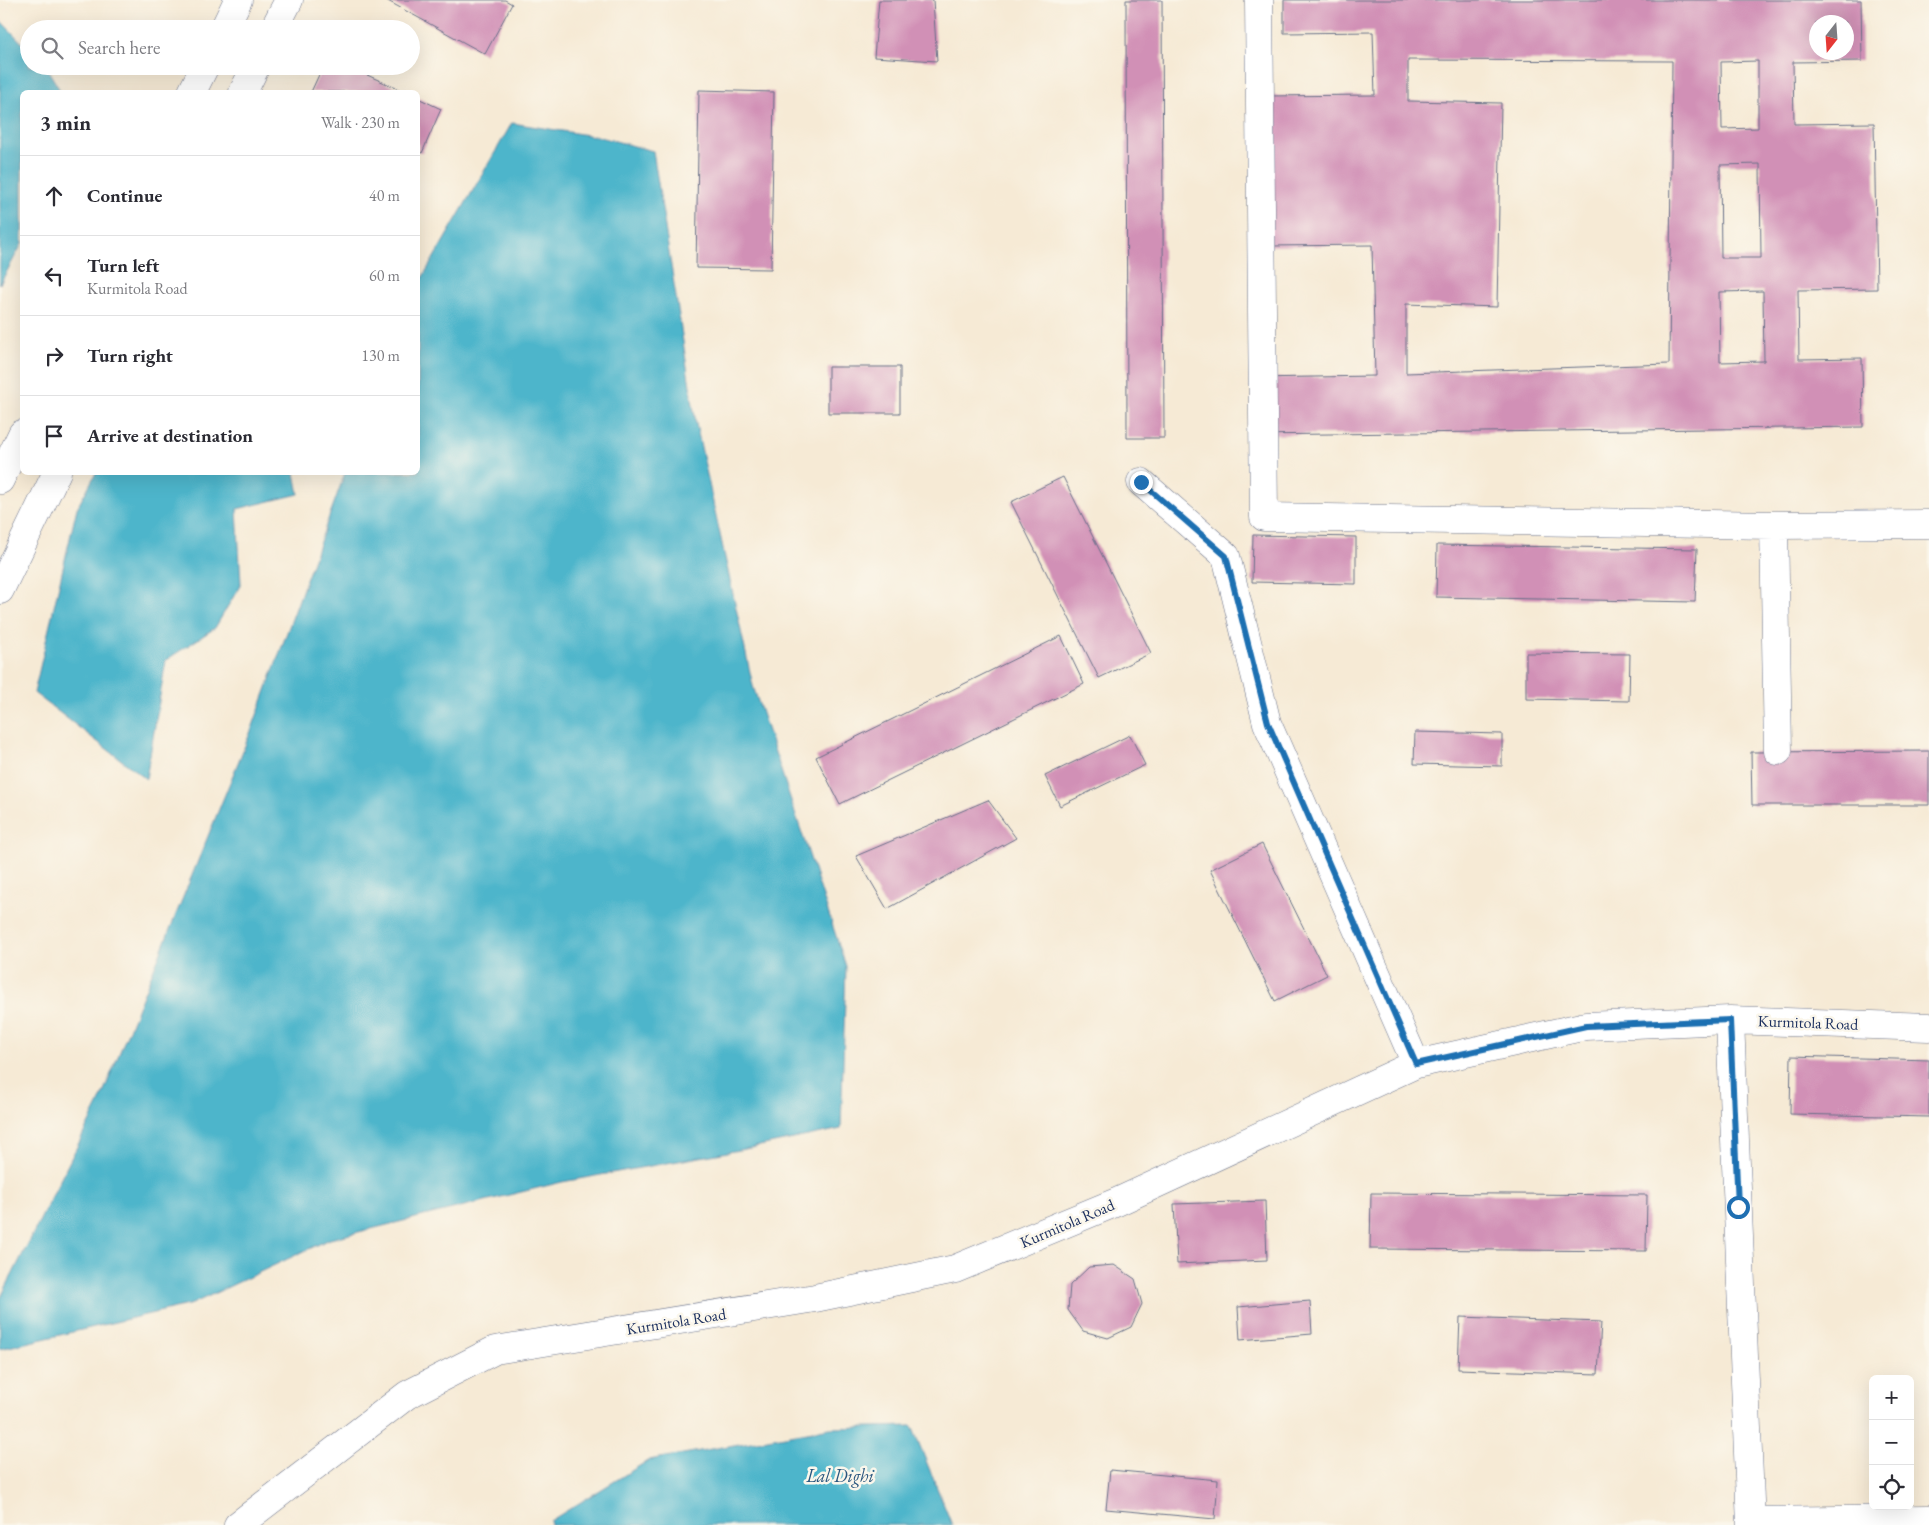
<!DOCTYPE html>
<meta charset="utf-8">
<style>
body{margin:0;font-family:"EB Garamond",serif;background:#f2f2f3;color:#2b2b33}
.controls{position:absolute;right:15px;bottom:15px;display:grid;overflow:hidden;border-radius:8px;box-shadow:0 5px 20px #0002}
.controls button{width:45px;height:45px;display:grid;place-items:center;padding:0;border:0;border-bottom:1px solid #e1e1e2;background:#fff;color:#2b2b33;font:25px sans-serif}
.compass{position:absolute;left:1809px;top:15px;width:45px;height:45px;border-radius:50%;background:#fff;box-shadow:0 5px 20px #0002;rotate:197deg}
.stop{position:absolute;width:15px;height:15px;margin:-11px;border:4px solid #1f6fb2;border-radius:50%;background:#fff}
.stop.end{background:#1f6fb2;border-color:#fff;box-shadow:0 1px 5px #0008}
.list{margin:0;padding:0;list-style:none}
h2{display:flex;justify-content:space-between;align-items:center;height:65px;margin:0;padding:0 20px;font-size:21px}
h2 small{font-size:16px;font-weight:400;color:#7c7c81}
.list li{display:grid;grid-template-columns:32px 1fr auto;gap:15px;align-items:center;box-sizing:border-box;height:80px;padding:0 20px;border-top:1px solid #e1e1e2}
.list b{display:block;font-size:19px;white-space:nowrap}
.list p{margin:0;font-size:16px;white-space:nowrap;color:#7c7c81}
.list em{font-size:16px;font-style:normal;color:#7c7c81}
.icon{flex:none;width:28px;height:28px;fill:none;stroke:currentColor;stroke-width:2;stroke-linecap:round;stroke-linejoin:round}
.map{position:relative;flex:none;width:1929px;height:1525px;overflow:hidden}
.search{position:absolute;background:#fff;box-shadow:0 5px 20px #0002;left:20px;top:20px;width:400px;height:55px;display:flex;align-items:center;gap:12px;box-sizing:border-box;padding:0 18px;border-radius:28px;color:#7c7c81;font-size:19px}
.panel{position:absolute;background:#fff;box-shadow:0 5px 20px #0002;left:20px;top:90px;width:400px;height:385px;border-radius:8px}
.map>svg:first-child{display:block}
</style>
<div class="map">
<svg width="1929" height="1525" viewBox="0 0 1929 1525">
<rect width="100%" height="100%" fill="#fbf7ec"/>
<filter id="ink" filterUnits="userSpaceOnUse"><feTurbulence type="fractalNoise" baseFrequency=".02" numOctaves="2"/><feDisplacementMap in="SourceGraphic" scale="10" xChannelSelector="R" yChannelSelector="G"/><feConvolveMatrix kernelMatrix="1 2 1 2 8 2 1 2 1" color-interpolation-filters="sRGB"/></filter>
<filter id="wash" filterUnits="userSpaceOnUse"><feTurbulence type="fractalNoise" baseFrequency=".0096" numOctaves="4" result="noise"/><feDisplacementMap in="SourceGraphic" scale="20" xChannelSelector="R" yChannelSelector="G"/><feGaussianBlur stdDeviation="1.12" result="paint"/><feColorMatrix in="noise" values="0 0 0 0 0 0 0 0 0 0 0 0 0 0 0 0 0 1.4 0 .05"/><feComposite in="paint" operator="in"/></filter>
<g filter="url(#wash)">
<rect width="100%" height="100%" fill="#f6ead5"/>
<path fill="#4db5cb" stroke="#347294" d="M0,20L29,50V66H44L49,72L61,92H22V244L0,284Z
M512,123L600,137L653,151L696,424L753,686L846,966L841,1129L750,1148L562,1182L330,1239L192,1304L0,1349V1299L99,1103L253,726L345,473L418,472V285Z
M96,473H295L299,494L237,509L241,584L215,628L166,660L146,779L34,693L77,508Z
M912,1426L952,1525H551L550,1521L649,1460L830,1428Z"/>
<g id="blocks">
<path fill="#d190b6" fill-rule="evenodd" d="M386,0H505L512,4L485,54Z
M879,0H933L937,61L874,57Z
M1126,0H1162L1164,438H1127Z
M1284,0H1861L1862,61L1793,62L1794,124L1874,123L1877,289L1798,290L1799,359L1862,358L1863,427L1254,435L1253,378L1375,376L1372,245L1268,246L1265,96L1375,95L1373,32L1284,33ZM1816,22H1846V52H1816ZM1408,60L1672,61L1669,364L1406,373V304L1497,307L1501,103L1408,101ZM1758,61V128L1722,129L1721,62ZM1760,164L1761,258H1721L1720,165ZM1763,291L1764,361L1720,362L1719,292Z
M323,66H347L405,92H311Z
M699,90L774,92L771,269L696,268Z
M418,98L441,109L422,153L418,151Z
M828,367H900V413H828Z
M1063,477L1151,653L1099,678L1011,502Z
M1253,535L1356,537V584L1252,582Z
M1437,545L1697,549L1695,602L1436,597Z
M1061,636L1084,684L840,804L816,757Z
M1526,653L1630,654L1629,701L1526,699Z
M1415,732L1502,734V766L1414,764Z
M1130,735L1145,765L1060,806L1045,776Z
M1929,751V805H1752L1751,752Z
M988,800L1016,838L887,909L856,856Z
M1262,844L1327,975L1275,1001L1210,870Z
M1791,1056L1929,1060V1117L1790,1114Z
M1371,1193L1647,1195L1646,1251L1370,1249Z
M1265,1201L1267,1260L1177,1264L1174,1204Z
M1114,1265L1135,1279L1142,1304L1131,1327L1108,1338L1083,1331L1068,1310L1070,1285L1089,1267Z
M1310,1301L1312,1334L1240,1340L1238,1307Z
M1460,1317L1601,1322L1598,1374L1458,1369Z
M1110,1470L1218,1480L1215,1519L1106,1509Z"/>
</g>
</g>
<g filter="url(#ink)">
<use href="#blocks" fill-opacity="0" stroke="#687088" stroke-width="1"/>
<g fill="none" stroke-linecap="round" stroke-linejoin="round">
<defs>
<path id="minor" d="M1259,0L1264,517L1774,525L1929,524
M1141,482L1226,556L1267,723L1416,1064
M1774,525L1778,751
M1730,1020L1751,1525
M1751,1521L1929,1519
M238,1525L407,1395L495,1350L815,1298L955,1269L1117,1202L1416,1064L1586,1026L1730,1020L1929,1027"/>
<path id="major" d="M224,29L238,0
M274,29L289,0
M192,92L205,66
M243,92L256,66
M0,480L22,434
M0,590L57,472"/>
</defs>
<use href="#minor" stroke="#687088" stroke-width="29"/>
<use href="#major" stroke="#687088" stroke-width="29"/>
<use href="#minor" stroke="#fff" stroke-width="28"/>
<use href="#major" stroke="#fff" stroke-width="28"/>
</g>
</g>
<g fill="none" stroke-linecap="round" stroke-linejoin="round" filter="url(#ink)">
<path stroke="#1f6fb2" stroke-width="6" d="M1141,482L1226,556L1268,723L1416,1064L1586,1026L1730,1020L1738,1207"/>
</g>
<g text-anchor="middle" stroke-width="5" stroke-linejoin="round" paint-order="stroke">
<g font-size="16" fill="#1b2f5e" stroke="#fbf7ec">
<text transform="translate(1808 1022) rotate(2)" y="6">Kurmitola Road</text>
<text transform="translate(1067 1223) rotate(-23)" y="6">Kurmitola Road</text>
<text transform="translate(676 1321) rotate(-9)" y="6">Kurmitola Road</text>
</g>
<g font-size="18" font-style="italic" fill="#2a577f" stroke="#fbf7ec">
<text x="840" y="1482">Lal Dighi</text>
</g>
</g>
</svg>
<div class="controls">
<button>+</button>
<button>−</button>
<button><svg class="icon" aria-label="locate" viewBox="0 0 24 24"><circle cx="12" cy="12" r="6"/><path d="M12 2v4M12 18v4M2 12h4M18 12h4"/></svg></button>
</div>
<svg class="compass" viewBox="-18 -18 36 36"><path d="M0-13l5 13h-10z" fill="#e53935"/><path d="M0 13l5-13h-10z" fill="#7c7c81"/></svg>
<div class="stop" style="left:1738px;top:1207px"></div>
<div class="stop end" style="left:1141px;top:482px"></div>
<div class="search"><svg class="icon" aria-label="search" viewBox="0 0 24 24"><circle cx="10" cy="10" r="6"/><path d="M15 15l6 6"/></svg>Search here</div>
<section class="panel">
<h2>3 min<small>Walk · 230 m</small></h2>
<ul class="list">
<li><svg class="icon" aria-label="ahead" viewBox="0 0 24 24"><path d="M12 20V5M6 11l6-6 6 6"/></svg><div><b>Continue</b></div><em>40 m</em></li>
<li><svg class="icon" aria-label="left" viewBox="0 0 24 24"><path d="M17 20v-9H6M10 6l-5 5 5 5"/></svg><div><b>Turn left</b><p>Kurmitola Road</p></div><em>60 m</em></li>
<li><svg class="icon" aria-label="right" viewBox="0 0 24 24"><path d="M7 20v-9h11M14 6l5 5-5 5"/></svg><div><b>Turn right</b></div><em>130 m</em></li>
<li><svg class="icon" aria-label="arrive" viewBox="0 0 24 24"><path d="M6 21V4h12l-3 4 3 4H6"/></svg><div><b>Arrive at destination</b></div></li>
</ul>
</section>
</div>
